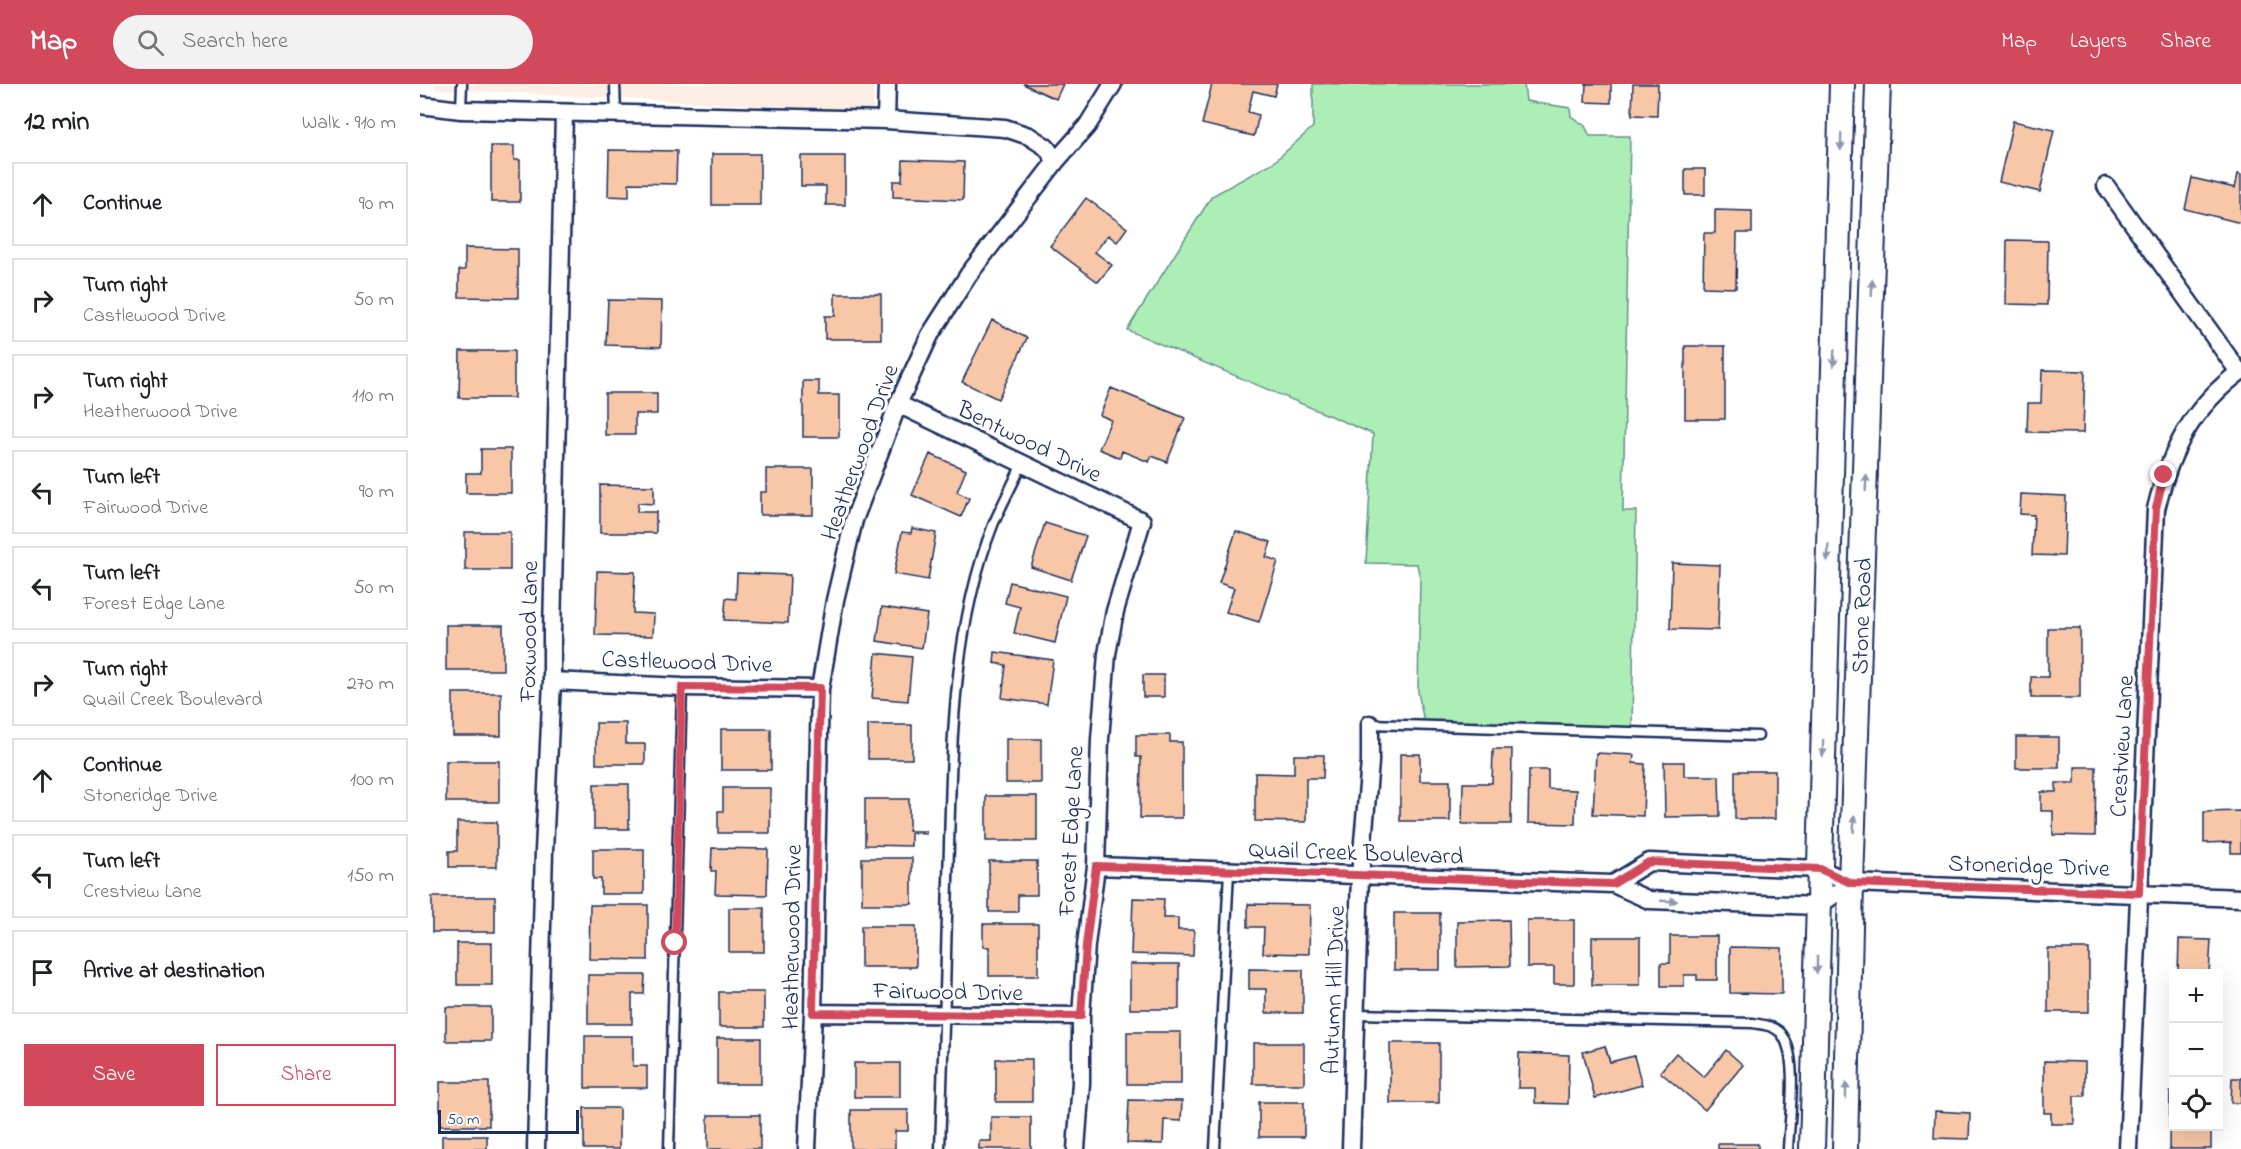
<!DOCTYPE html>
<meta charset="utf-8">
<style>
body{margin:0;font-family:"Indie Flower",sans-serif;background:#f2f2f2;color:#202124}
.controls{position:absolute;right:18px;bottom:18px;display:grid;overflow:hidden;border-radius:0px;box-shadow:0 6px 24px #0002}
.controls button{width:54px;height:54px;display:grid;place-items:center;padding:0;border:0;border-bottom:2px solid #e0e0e0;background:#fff;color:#202124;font:30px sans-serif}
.scale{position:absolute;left:18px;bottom:15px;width:141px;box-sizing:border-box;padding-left:6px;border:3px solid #1b2f5e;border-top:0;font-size:16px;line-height:21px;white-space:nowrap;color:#1b2f5e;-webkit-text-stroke:4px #fff;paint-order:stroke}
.stop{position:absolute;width:18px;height:18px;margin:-14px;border:4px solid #d1495b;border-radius:50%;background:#fff}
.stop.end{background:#d1495b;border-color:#fff;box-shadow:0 2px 6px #0008}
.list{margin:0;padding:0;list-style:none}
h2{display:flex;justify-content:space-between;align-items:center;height:78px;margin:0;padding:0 24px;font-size:26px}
h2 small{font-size:20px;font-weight:400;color:#757577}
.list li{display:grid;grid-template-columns:39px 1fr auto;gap:18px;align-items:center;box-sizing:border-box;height:84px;margin:0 12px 12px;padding:0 12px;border:2px solid #e0e0e0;border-radius:0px}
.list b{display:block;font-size:22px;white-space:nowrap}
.list p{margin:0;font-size:20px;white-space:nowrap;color:#757577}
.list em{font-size:20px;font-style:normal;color:#757577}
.actions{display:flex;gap:12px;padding:18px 24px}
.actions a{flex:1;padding:14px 0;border:2px solid #d1495b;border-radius:0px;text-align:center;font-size:21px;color:#d1495b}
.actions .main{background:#d1495b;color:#fff}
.icon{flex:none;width:33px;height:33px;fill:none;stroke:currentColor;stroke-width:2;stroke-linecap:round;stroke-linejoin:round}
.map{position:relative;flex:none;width:1821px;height:1065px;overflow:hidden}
header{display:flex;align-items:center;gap:36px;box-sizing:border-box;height:84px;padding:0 30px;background:#d1495b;color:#fff}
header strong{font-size:28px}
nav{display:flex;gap:33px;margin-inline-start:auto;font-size:21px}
.search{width:420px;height:54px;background:#f2f2f2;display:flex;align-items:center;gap:15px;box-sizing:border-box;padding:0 21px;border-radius:33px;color:#757577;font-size:22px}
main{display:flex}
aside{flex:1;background:#fff}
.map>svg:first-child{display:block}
</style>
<header>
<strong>Map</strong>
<div class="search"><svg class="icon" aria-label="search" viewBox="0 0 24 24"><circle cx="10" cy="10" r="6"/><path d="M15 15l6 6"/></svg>Search here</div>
<nav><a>Map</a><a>Layers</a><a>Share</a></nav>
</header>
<main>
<aside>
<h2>12 min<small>Walk · 910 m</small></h2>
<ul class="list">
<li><svg class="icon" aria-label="ahead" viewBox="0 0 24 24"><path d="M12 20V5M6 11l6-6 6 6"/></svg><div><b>Continue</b></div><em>90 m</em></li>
<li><svg class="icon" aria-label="right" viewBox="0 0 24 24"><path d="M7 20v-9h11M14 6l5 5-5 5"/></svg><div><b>Turn right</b><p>Castlewood Drive</p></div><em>50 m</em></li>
<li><svg class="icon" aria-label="right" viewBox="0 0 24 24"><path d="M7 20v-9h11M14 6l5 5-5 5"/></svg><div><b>Turn right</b><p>Heatherwood Drive</p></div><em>110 m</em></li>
<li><svg class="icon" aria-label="left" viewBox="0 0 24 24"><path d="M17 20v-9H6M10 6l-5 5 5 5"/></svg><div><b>Turn left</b><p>Fairwood Drive</p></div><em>90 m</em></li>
<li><svg class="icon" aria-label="left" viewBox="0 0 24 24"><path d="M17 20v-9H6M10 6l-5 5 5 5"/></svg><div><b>Turn left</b><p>Forest Edge Lane</p></div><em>50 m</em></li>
<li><svg class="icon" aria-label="right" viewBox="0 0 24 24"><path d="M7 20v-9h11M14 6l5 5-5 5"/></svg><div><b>Turn right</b><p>Quail Creek Boulevard</p></div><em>270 m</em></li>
<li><svg class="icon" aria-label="ahead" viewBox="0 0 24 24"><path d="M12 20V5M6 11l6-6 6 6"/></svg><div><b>Continue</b><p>Stoneridge Drive</p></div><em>100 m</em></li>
<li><svg class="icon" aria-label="left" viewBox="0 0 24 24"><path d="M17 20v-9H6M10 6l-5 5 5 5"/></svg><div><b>Turn left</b><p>Crestview Lane</p></div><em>150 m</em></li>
<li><svg class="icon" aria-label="arrive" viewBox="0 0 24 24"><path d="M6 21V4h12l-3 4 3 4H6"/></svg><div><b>Arrive at destination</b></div></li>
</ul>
<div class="actions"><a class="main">Save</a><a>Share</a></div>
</aside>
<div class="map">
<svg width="1821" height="1065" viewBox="0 0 1821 1065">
<rect width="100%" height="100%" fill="#fff"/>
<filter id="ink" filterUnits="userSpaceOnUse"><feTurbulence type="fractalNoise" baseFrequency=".0167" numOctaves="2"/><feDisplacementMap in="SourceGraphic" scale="12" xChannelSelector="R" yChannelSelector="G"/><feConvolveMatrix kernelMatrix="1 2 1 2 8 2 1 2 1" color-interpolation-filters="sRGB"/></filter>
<g filter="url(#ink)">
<path fill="#fdeee5" d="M15,0H454L453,27L15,5Z"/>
<path fill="#adeeb6" stroke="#648e8a" stroke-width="1.5" d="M893,0H1104L1106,17L1150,24L1151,32L1165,42L1170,52H1210L1203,427H1216L1212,645L1004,638L998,608L1000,494L997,480L946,479L953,350L707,246L792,112L854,78L893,43Z"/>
<path fill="#f7c7a7" stroke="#1b2f5e" stroke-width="1.5" d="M603,0H643L636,15Z
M792,0H857L854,12L833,7L828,28L839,31L834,52L782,40Z
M1166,0H1191V19L1165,18Z
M1213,0H1238L1237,32L1212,31Z
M1593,37L1634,46L1620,108L1579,98Z
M71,62H94V76H100V118H71Z
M189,66L257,67L256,100L209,99V113L188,112Z
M292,70H340V121H292Z
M381,72H425V121H406V102H381Z
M483,76L544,78L543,116L473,113V97H482Z
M1265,85H1285V111H1265Z
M1818,90L1821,91V139L1765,125L1772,94L1815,104Z
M666,114L707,144L697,158L688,151L675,168L692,181L678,198L630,162Z
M1295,126L1332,127V149H1317L1316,204L1283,203L1284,149H1295Z
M1587,156L1628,157L1627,221L1586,220Z
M45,164L98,165V214L39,213V186H45Z
M415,210H461V255H405V232H415Z
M188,216L242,217L241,263L186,261Z
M572,236L607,254L578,315L542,298Z
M1265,262H1305V335H1265Z
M40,267H94V314H39Z
M1622,286L1665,287L1663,349L1607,348L1608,319H1621Z
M383,297H399V311H419V353H383Z
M691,304L765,334L747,378L732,372L729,378L702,367L700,374L679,365L691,336L680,331Z
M185,309H237V330H215V351H185Z
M61,365H91V409H46V389H61Z
M510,370L546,386L537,408L549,414L541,433L492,411Z
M346,385H393V431H340V408H346Z
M180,401L234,402V420L218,419L217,428H236V449H180Z
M1601,410L1646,412L1644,472L1612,471L1614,431L1600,430Z
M625,439L666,452L651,496L611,483Z
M492,444L516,449L508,496L474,490L482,448L491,449Z
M816,447L851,458L846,473L858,477L839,538L806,528L814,504L799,499Z
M45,448H90V486H45Z
M1252,479L1300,481L1298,546L1250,545Z
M177,487L215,488L213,529L234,530L233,552L175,551Z
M317,489L370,491L368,539L304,536L306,514L316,515Z
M590,498L646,512L635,559L594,549L600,523L585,519Z
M462,523L507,530L502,564L457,557Z
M26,541H83V586H26Z
M1628,544H1660V614H1611V593H1628Z
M575,568L633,576L627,620L582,614L586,581L574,579Z
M456,569L492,573L488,617L452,614Z
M723,591H744V613H723Z
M33,609H81V652H33Z
M176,639H206V660H225V680H176Z
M448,641H492V675H448Z
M301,645H351V686H301Z
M716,651H750V658H762V734H720L721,673H716Z
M1596,653H1639V684H1596Z
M586,655H621V699H586Z
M1073,665H1092L1091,740H1042L1043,699H1072Z
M1176,669L1214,671L1213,679L1225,680L1223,732L1173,730Z
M980,670H1000V697H1030V737H980Z
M874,671H904L903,694H886V738L835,737V689L874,690Z
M26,677H79V718H26Z
M1244,678H1264V692H1299L1300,732L1245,733Z
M1655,683H1676L1675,752L1633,751V727H1621V708H1636V699H1655Z
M1109,686H1128V705L1156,706L1155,740L1108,739Z
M1315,687H1355V735H1315Z
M174,700H209V745H174Z
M303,704H350V749H298V727H303Z
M566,712H617V757H566Z
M445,715H489V747H506V750L491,749V762L445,761Z
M1821,727V769H1811V758L1784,759V728Z
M37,738H77V783H29V767H37Z
M292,764L348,765L347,811L295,810L296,787H291Z
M173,765H224V810H181V795H173Z
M442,774H492V820H442Z
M569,777H617V811H598V828H569Z
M12,813H75V848H12Z
M713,814L744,815L743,834H758V846H774L773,872L711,870Z
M828,820L890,821L889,870L843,869L844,843H828Z
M170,821H228V876L169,875Z
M309,824H344V868H309Z
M974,829H1020V886H974Z
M1089,836L1090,882L1037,883V837Z
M1107,836H1154V900H1134V883H1107Z
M563,840H618V892H569V863H563Z
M441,842H496V883H441Z
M1250,852H1297V896H1277V891H1264V902H1241V879H1250Z
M1172,853H1220V901H1172Z
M1759,855L1791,856L1789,890H1758Z
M37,859H72V901H37Z
M1310,863L1362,864V910L1310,909Z
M1628,865H1669V928H1628Z
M710,880H759V925H710Z
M829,885L883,886V929H846V905H829Z
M168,891H225L224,910H212V940H168Z
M299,908H344V943H299Z
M26,923H71V957H26Z
M707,948H761V1000H707Z
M165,952H213V982H227V1004H165Z
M297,954H341V1000H297Z
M833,959H884V1000H833Z
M970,959H1019V1019H970Z
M1185,962L1190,978L1214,972L1222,1001L1175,1014L1163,968Z
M1306,966L1323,981L1285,1026L1240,988L1256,969L1284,993Z
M1099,969L1149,971L1148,1020L1115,1019V1004H1098Z
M576,975H612V1018H576Z
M1624,977L1665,978V1012H1654V1040H1631V1029H1624Z
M434,979H480V1013H434Z
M1812,994H1821V1019H1811Z
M20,998H69V1042H20Z
M1750,1008H1754V1042H1791V1065H1749Z
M709,1016L762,1017L761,1037L744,1036L743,1060L707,1059Z
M839,1018H884V1053H839Z
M164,1024H199V1065H164Z
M431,1026H488V1047H475V1065H431Z
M1515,1027L1550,1029L1549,1055L1514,1054Z
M288,1031H340V1065H288Z
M571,1033H611V1065H559V1057H571Z
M22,1052H67V1065H22Z
M1298,1060H1338V1065H1298Z"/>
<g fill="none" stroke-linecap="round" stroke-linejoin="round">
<defs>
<path id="lane" d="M195,0L196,30
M41,26L42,0
M950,640L1338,652
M936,930L1333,939C1343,941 1352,941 1360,948C1380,969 1369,1037 1368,1065
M249,1065L262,603
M520,1065C523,975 526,886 528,796C532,677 529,554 573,441C582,420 593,400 602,380
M795,1065L809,787"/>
<path id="street" d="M0,21L41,26L466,36L585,44L609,52L626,63L636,77
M466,36L467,0
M1686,102L1819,288
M478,320L722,437L695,527L687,570L680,655L676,782L666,861L661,932V999L656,1065
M132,597L262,603L400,605
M676,782L1193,800L1229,816L1398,822L1431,799L1400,785L1229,778L1193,800
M1431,799L1821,814
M393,929L661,932
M116,1065L124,767L132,597V548L144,29
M387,1065L393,929L400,605L415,516L434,436L478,320L510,251L549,190L636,77L667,42L693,0
M931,1065L940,792L950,678V640
M1708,1065L1736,425C1750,367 1772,323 1821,287"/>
<path id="secondary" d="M1392,1065L1422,0
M1425,1065L1431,799L1458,0"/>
</defs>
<use href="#lane" stroke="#1b2f5e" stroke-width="13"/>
<use href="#street" stroke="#1b2f5e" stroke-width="21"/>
<use href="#secondary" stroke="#1b2f5e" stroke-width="28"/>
<use href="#lane" stroke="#fff" stroke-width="8"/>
<use href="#street" stroke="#fff" stroke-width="16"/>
<use href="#secondary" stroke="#fff" stroke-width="24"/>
</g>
<defs><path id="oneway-solid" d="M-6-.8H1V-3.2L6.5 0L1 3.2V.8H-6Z" transform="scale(1.5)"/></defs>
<g fill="#8d97ae">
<use href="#oneway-solid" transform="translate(1421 58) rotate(92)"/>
<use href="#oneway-solid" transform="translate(1452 204) rotate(-88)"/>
<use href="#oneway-solid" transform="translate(1414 274) rotate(92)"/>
<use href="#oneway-solid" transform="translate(1446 399) rotate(-88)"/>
<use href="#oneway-solid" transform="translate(1408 469) rotate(92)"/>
<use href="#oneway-solid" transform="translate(1403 664) rotate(91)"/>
<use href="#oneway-solid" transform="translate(1434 740) rotate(-88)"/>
<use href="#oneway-solid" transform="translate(1249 817) rotate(2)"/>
<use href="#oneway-solid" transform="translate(1397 881) rotate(91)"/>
<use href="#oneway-solid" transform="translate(1426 1007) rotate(-89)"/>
</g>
</g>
<g fill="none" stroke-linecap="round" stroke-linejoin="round" filter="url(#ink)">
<path stroke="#d1495b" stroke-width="8" d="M255,859L262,603L400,604L393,929L661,932L666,861L676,782L1193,800L1229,778L1400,785L1431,799L1719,809L1736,424L1744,391"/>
</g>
<g text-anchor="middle" stroke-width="6" stroke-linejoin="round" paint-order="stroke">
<g font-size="24" fill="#1b2f5e" stroke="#fff">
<text transform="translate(610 357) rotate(26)" y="8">Bentwood Drive</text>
<text transform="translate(439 368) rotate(-70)" y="8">Heatherwood Drive</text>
<text transform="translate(1441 532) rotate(-88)" y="8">Stone Road</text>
<text transform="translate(108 547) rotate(-89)" y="8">Foxwood Lane</text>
<text transform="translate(267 577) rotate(2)" y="8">Castlewood Drive</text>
<text transform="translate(1701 662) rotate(-87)" y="8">Crestview Lane</text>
<text transform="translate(650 747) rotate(-87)" y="8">Forest Edge Lane</text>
<text transform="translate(936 768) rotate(2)" y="8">Quail Creek Boulevard</text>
<text transform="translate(1609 781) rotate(2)" y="8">Stoneridge Drive</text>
<text transform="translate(371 853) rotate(-89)" y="8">Heatherwood Drive</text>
<text transform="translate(913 906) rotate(-88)" y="8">Autumn Hill Drive</text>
<text transform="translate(528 907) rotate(1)" y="8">Fairwood Drive</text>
</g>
</g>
</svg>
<div class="controls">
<button>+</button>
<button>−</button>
<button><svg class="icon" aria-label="locate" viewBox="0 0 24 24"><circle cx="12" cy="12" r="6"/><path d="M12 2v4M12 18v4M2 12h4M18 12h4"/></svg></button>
</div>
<div class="scale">50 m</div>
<div class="stop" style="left:255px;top:859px"></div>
<div class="stop end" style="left:1744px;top:391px"></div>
</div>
</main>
